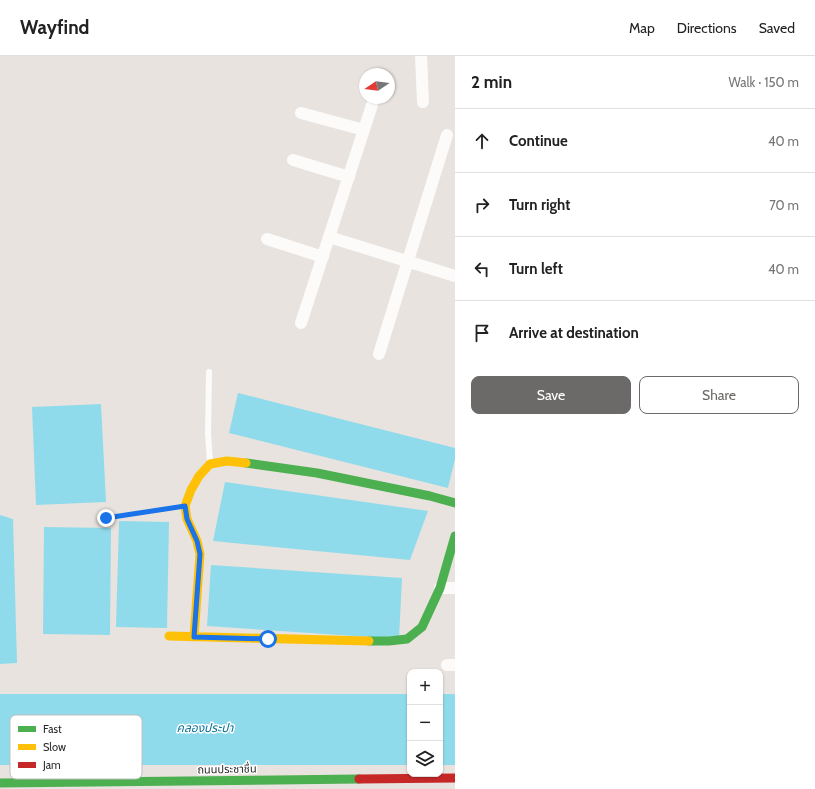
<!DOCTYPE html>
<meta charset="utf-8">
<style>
body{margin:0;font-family:Cabin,"Noto Sans Thai",sans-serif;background:#f2f2f2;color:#222}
.controls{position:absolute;right:12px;bottom:12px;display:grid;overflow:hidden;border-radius:8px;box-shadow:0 1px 3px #0004}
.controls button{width:36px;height:36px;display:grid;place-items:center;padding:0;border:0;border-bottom:1px solid #e0e0e0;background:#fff;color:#222;font:20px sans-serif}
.compass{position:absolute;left:359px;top:12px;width:36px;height:36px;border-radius:50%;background:#fff;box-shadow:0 1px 3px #0004;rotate:257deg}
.stop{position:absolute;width:12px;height:12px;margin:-9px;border:3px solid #1a73e8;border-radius:50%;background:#fff}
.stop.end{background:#1a73e8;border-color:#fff;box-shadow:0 1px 4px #0008}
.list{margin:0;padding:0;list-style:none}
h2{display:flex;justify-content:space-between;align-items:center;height:52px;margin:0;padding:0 16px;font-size:17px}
h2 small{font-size:13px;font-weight:400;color:#767676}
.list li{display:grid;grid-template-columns:26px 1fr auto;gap:12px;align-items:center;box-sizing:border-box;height:64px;padding:0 16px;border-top:1px solid #e0e0e0}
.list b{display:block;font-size:15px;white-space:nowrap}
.list em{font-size:13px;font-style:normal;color:#767676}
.actions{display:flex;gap:8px;padding:12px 16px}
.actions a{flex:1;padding:9px 0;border:1px solid #6c6a68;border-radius:8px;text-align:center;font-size:14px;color:#6c6a68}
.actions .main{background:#6c6a68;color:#fff}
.icon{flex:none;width:22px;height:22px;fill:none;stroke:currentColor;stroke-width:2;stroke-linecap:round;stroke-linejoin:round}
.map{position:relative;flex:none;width:455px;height:733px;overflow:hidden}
header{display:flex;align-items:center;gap:24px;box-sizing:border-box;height:56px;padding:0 20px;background:#fff;border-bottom:1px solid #e0e0e0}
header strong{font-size:19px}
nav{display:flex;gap:22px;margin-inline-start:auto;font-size:14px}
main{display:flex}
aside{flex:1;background:#fff}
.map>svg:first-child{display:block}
</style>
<header>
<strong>Wayfind</strong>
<nav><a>Map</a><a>Directions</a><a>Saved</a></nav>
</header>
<main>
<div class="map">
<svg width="455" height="733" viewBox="0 0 455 733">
<rect width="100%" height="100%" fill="#e8e3de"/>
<path fill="#90dbeb" d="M238,337L455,392V403L448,432L229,377Z
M101,348L106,446L36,449L32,351Z
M225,426L428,455L410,504L213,485Z
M0,459L13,463L17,607L0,608Z
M119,465L169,466L167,572L116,571Z
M44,471L111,472L110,579L43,578Z
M211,509L402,522L399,583L207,570Z
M0,638H410V709H0Z
M440,638H455V709H440Z"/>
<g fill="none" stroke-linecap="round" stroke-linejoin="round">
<path stroke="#c6c5c5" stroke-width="2.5" stroke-dasharray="3 2" stroke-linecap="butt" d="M106,462L171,452"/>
<path stroke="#fcfbfa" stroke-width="6" d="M209,316L208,378L210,406"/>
<path stroke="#fcfbfa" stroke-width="12" d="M421,0L423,46
M301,57L364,74
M293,104L349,121
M329,181L455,220
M267,183L323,201
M301,267L372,49
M379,298L447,79
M440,532H455
M447,609H455"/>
<path stroke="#4caf50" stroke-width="9" d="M246,407L317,417L430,440L455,447
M369,585H389L407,583L422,571L440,532L455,480
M0,727L359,723"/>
<path stroke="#ffc107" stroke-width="9" d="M169,580L369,585
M194,581L200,498L197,485L187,463L185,450L191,434L199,420L210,408L227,405L246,407"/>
<path stroke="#c62828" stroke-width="9" d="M359,723L455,722"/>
</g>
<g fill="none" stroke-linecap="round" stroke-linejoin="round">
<path stroke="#1a73e8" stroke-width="5" d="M106,462L185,450L187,463L197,485L200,498L194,581L268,583"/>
</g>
<g text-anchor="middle" stroke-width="3" stroke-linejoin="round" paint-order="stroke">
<g font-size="11" fill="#292929" stroke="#fff">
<text transform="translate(227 713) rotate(-1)" y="4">ถนนประชาชื่น</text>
</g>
<g font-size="12" font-style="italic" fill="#0a759c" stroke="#fff">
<text x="205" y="676">คลองประปา</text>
</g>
</g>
<rect x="10" y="659" width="132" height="64" rx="6" fill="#fff" stroke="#bfbfbf" stroke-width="1"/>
<rect x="18" y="670" width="18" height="6" fill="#4caf50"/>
<rect x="18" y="688" width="18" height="6" fill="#ffc107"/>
<rect x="18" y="706" width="18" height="6" fill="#c62828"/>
<g font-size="11" fill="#292929">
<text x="43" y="677">Fast</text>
<text x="43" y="695">Slow</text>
<text x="43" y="713">Jam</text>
</g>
</svg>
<div class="controls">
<button>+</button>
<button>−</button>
<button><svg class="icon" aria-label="layers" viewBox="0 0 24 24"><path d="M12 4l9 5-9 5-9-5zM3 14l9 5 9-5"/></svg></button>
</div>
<svg class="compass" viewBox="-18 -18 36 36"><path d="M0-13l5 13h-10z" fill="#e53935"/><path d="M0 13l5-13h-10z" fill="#767676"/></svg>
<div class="stop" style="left:268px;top:583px"></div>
<div class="stop end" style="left:106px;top:462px"></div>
</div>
<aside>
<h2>2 min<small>Walk · 150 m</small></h2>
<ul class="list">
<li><svg class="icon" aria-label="ahead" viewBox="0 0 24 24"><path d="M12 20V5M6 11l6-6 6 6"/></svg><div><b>Continue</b></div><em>40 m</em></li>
<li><svg class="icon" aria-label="right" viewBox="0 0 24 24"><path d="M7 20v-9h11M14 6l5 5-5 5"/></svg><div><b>Turn right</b></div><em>70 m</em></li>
<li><svg class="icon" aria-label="left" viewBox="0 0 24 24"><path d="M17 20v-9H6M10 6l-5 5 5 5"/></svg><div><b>Turn left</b></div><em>40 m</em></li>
<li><svg class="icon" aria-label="arrive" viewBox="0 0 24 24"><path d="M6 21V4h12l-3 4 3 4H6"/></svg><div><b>Arrive at destination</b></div></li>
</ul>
<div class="actions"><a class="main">Save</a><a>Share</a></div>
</aside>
</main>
